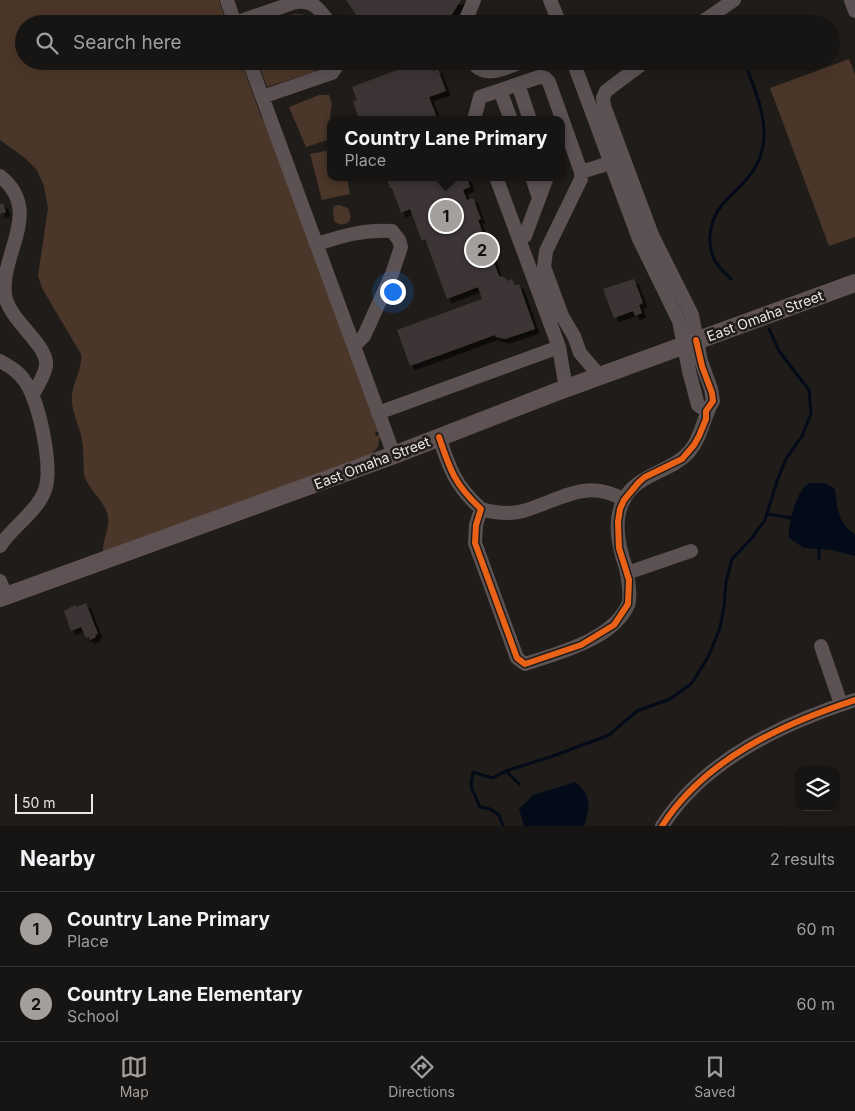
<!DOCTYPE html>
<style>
body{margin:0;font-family:Inter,sans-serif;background:#201e1d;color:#f1f3f6}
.controls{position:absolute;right:15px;bottom:15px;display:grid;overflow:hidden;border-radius:10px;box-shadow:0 5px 20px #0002}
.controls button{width:45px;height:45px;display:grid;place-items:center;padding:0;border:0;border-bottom:1px solid #363434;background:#171514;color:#f1f3f6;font:25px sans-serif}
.scale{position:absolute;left:15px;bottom:12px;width:78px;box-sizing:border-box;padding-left:5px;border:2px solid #e9e6e4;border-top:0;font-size:14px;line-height:18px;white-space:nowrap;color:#e9e6e4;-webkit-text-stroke:4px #201c19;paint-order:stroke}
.you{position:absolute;left:392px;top:291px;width:18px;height:18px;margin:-12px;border:4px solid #fff;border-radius:50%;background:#1a73e8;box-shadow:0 0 0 8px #1a73e833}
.badge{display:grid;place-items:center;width:32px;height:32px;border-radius:50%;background:#a29f9d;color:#111;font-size:16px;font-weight:700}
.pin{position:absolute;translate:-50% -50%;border:2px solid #fff;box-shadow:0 1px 5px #0006}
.popup{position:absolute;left:327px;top:116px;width:238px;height:65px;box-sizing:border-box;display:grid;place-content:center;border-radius:10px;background:#171514;filter:drop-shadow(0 1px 4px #0005);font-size:16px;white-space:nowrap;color:#9e9fa0}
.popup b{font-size:19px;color:#f1f3f6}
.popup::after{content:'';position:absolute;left:50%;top:100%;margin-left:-10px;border:10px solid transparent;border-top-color:#171514}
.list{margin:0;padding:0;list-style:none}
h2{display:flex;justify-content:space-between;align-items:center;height:65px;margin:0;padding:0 20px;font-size:21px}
h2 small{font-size:16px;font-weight:400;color:#9e9fa0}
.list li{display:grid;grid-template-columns:32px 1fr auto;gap:15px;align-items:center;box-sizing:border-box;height:75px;padding:0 20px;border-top:1px solid #363434}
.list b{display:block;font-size:19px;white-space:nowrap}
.list p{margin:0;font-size:16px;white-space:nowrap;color:#9e9fa0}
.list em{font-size:16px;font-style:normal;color:#9e9fa0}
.icon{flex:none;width:28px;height:28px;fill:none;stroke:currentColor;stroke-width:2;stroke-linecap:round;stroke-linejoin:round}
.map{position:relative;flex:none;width:855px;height:826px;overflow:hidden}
.search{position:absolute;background:#171514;box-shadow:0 5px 20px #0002;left:15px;right:15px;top:15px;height:55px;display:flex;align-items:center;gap:12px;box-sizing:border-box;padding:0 18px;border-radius:28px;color:#9e9fa0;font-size:19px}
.sheet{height:215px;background:#171514}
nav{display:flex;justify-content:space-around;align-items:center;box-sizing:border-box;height:70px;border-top:1px solid #363434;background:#171514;font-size:14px;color:#9e9fa0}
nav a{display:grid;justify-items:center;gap:2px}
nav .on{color:#a29f9d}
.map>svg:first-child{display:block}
</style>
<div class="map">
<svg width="855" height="826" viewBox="0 0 855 826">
<defs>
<filter id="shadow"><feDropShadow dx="4.5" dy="4.5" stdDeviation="0" flood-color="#0009"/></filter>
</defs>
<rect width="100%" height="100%" fill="#1f1c1a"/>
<path fill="#4b3729" d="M0,0H219L227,24H24V61H241L262,119L264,118L379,431L375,433L376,436L380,435L378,447L370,456L104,555C100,544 110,530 108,517C106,502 86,487 84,474C83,463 84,451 82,440C80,427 73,415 72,403C70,385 83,371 81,354L43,290L38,276L48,208L44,186L37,170L25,158L0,140Z
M294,14L308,15L321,24H266Z
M849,59L855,74V237L829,246L770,88Z
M257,61H326L314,72L267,87Z
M319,95H329L332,104C329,115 331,127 331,139L306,147L289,107Z
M331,150V177H347L350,194L322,200L310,154Z
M339,205L348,208L351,217L348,223C342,225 339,225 334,221L333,209L334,206Z"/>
<path fill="#030b19" d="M809,483H825L835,489C837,508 838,523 855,535V556L832,550L804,548L789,538C788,523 796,491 809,483Z
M575,782C592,795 590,807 584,826H524L519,809L533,795Z"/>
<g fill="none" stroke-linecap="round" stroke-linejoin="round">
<path stroke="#030b19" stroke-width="3" d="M731,279C725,273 718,267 714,259C706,242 710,219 722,205C739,185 757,176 763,146C768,117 754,88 744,61
M767,514L792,518
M819,559V549
M506,771L519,784
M503,826L499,815L490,809L480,807L471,786L473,772L492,778L506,771L556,755L609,735L637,711L670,699L692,683L708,657L720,628L724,607L726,582L732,559L751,539L765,520L777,481L786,459L802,436L811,414L809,390L779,351L769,329"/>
</g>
<path fill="#3e3634" filter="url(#shadow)" d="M346,0H461L446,24H359L361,22Z
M421,61H429L433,71L438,69L446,91L429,97L438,120H359L353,101L357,100L352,87Z
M386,177H467L470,187L463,190L467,200L473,198L481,219L478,220L499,276L504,277L508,281L512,279L515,285L519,284L535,329L505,339L496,337L495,335L410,366L397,330L482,299L478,287L447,299L425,239L422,241L410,209L401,213L392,188H390Z
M3,203L6,212L0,214V204Z
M634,279L643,303L639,305L642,313L635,316L633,311L614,318L603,289Z
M86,603L98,634L95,635L96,637L90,640L89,637L86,638L81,627L71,631L64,611L75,605L76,607Z"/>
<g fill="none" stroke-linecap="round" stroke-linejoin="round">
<path stroke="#5c5254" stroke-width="14" d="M227,0L235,24
M550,0L560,24
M851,0L855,11
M235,23L296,2C314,0 320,10 330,24
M464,24L474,0
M699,24L734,0
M249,61L394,455
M472,61C484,81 507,67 524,61
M573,61L639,239L679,321L689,371L698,405L706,411
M518,84L530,120
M500,90L511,120
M262,97L332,73L340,61
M474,120L480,97L539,77L545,78L549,82L581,172V179L546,251L544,267L562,316L574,336L580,353L600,376
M581,172L610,163
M0,176C44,211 0,253 5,295C9,321 49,345 46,366C44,376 38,386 33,394
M496,177L559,347L566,389
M532,177L539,198
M525,236L547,177
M317,244C342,236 365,229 392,231L399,240L401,247L392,274L364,336L354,346
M0,361C9,366 18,371 24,380C39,399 53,466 45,490C37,512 12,527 0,546
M378,413L559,347
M439,437C450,470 455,485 481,509L476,525L475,543L517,658L525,664C558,653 612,640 628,605C631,597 628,577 626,568C618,546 613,522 623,501C637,473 670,473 689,452C702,437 703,417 713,401L711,389L701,361L692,315L652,235L604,106L603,98L606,91L646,61
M481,509C495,513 509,515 523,511C559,501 586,477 624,500
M627,573L691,551
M0,581L6,596
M821,646L841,704
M662,826C705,759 782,724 855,700"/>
<path stroke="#5f5254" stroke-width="18" d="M0,598L394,455L556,392L855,283"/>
<defs>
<path id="cycleway" d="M439,437C450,470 455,485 481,509L476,525L475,543L517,658L525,664L581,645L614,625L628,604L629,580L619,548L618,522L620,509L624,500L639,482L645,477L682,459L694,445L699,436L706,419V411L713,401L712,393L702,366L696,340
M662,826C705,759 782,724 855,700"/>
</defs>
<use href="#cycleway" stroke="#201c19" stroke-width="9"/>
<use href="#cycleway" stroke="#ea6118" stroke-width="6"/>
</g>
<g text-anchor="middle" stroke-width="5" stroke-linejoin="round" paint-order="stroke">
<g font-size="14" fill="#e9e6e4" stroke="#201c19">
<text transform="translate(765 316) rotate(-20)" y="5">East Omaha Street</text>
<text transform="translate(372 463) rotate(-21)" y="5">East Omaha Street</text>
</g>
</g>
</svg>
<div class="controls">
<button><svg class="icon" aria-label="layers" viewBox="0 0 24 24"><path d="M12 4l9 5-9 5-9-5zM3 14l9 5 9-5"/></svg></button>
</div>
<div class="scale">50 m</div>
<div class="you"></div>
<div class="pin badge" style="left:446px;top:216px">1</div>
<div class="popup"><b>Country Lane Primary</b>Place</div>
<div class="pin badge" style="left:482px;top:250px">2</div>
<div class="search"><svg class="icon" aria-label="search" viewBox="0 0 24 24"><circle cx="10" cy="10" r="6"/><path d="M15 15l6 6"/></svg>Search here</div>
</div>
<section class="sheet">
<h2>Nearby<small>2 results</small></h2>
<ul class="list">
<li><span class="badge">1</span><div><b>Country Lane Primary</b><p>Place</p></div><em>60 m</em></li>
<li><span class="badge">2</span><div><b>Country Lane Elementary</b><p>School</p></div><em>60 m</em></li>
</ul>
</section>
<nav>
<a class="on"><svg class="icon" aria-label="map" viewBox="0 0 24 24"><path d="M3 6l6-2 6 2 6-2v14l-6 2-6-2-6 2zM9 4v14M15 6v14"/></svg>Map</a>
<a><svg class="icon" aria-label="directions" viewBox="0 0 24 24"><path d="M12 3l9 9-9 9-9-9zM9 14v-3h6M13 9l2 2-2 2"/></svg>Directions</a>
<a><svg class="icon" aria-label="saved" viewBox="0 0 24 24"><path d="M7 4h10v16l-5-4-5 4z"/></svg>Saved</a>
</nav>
